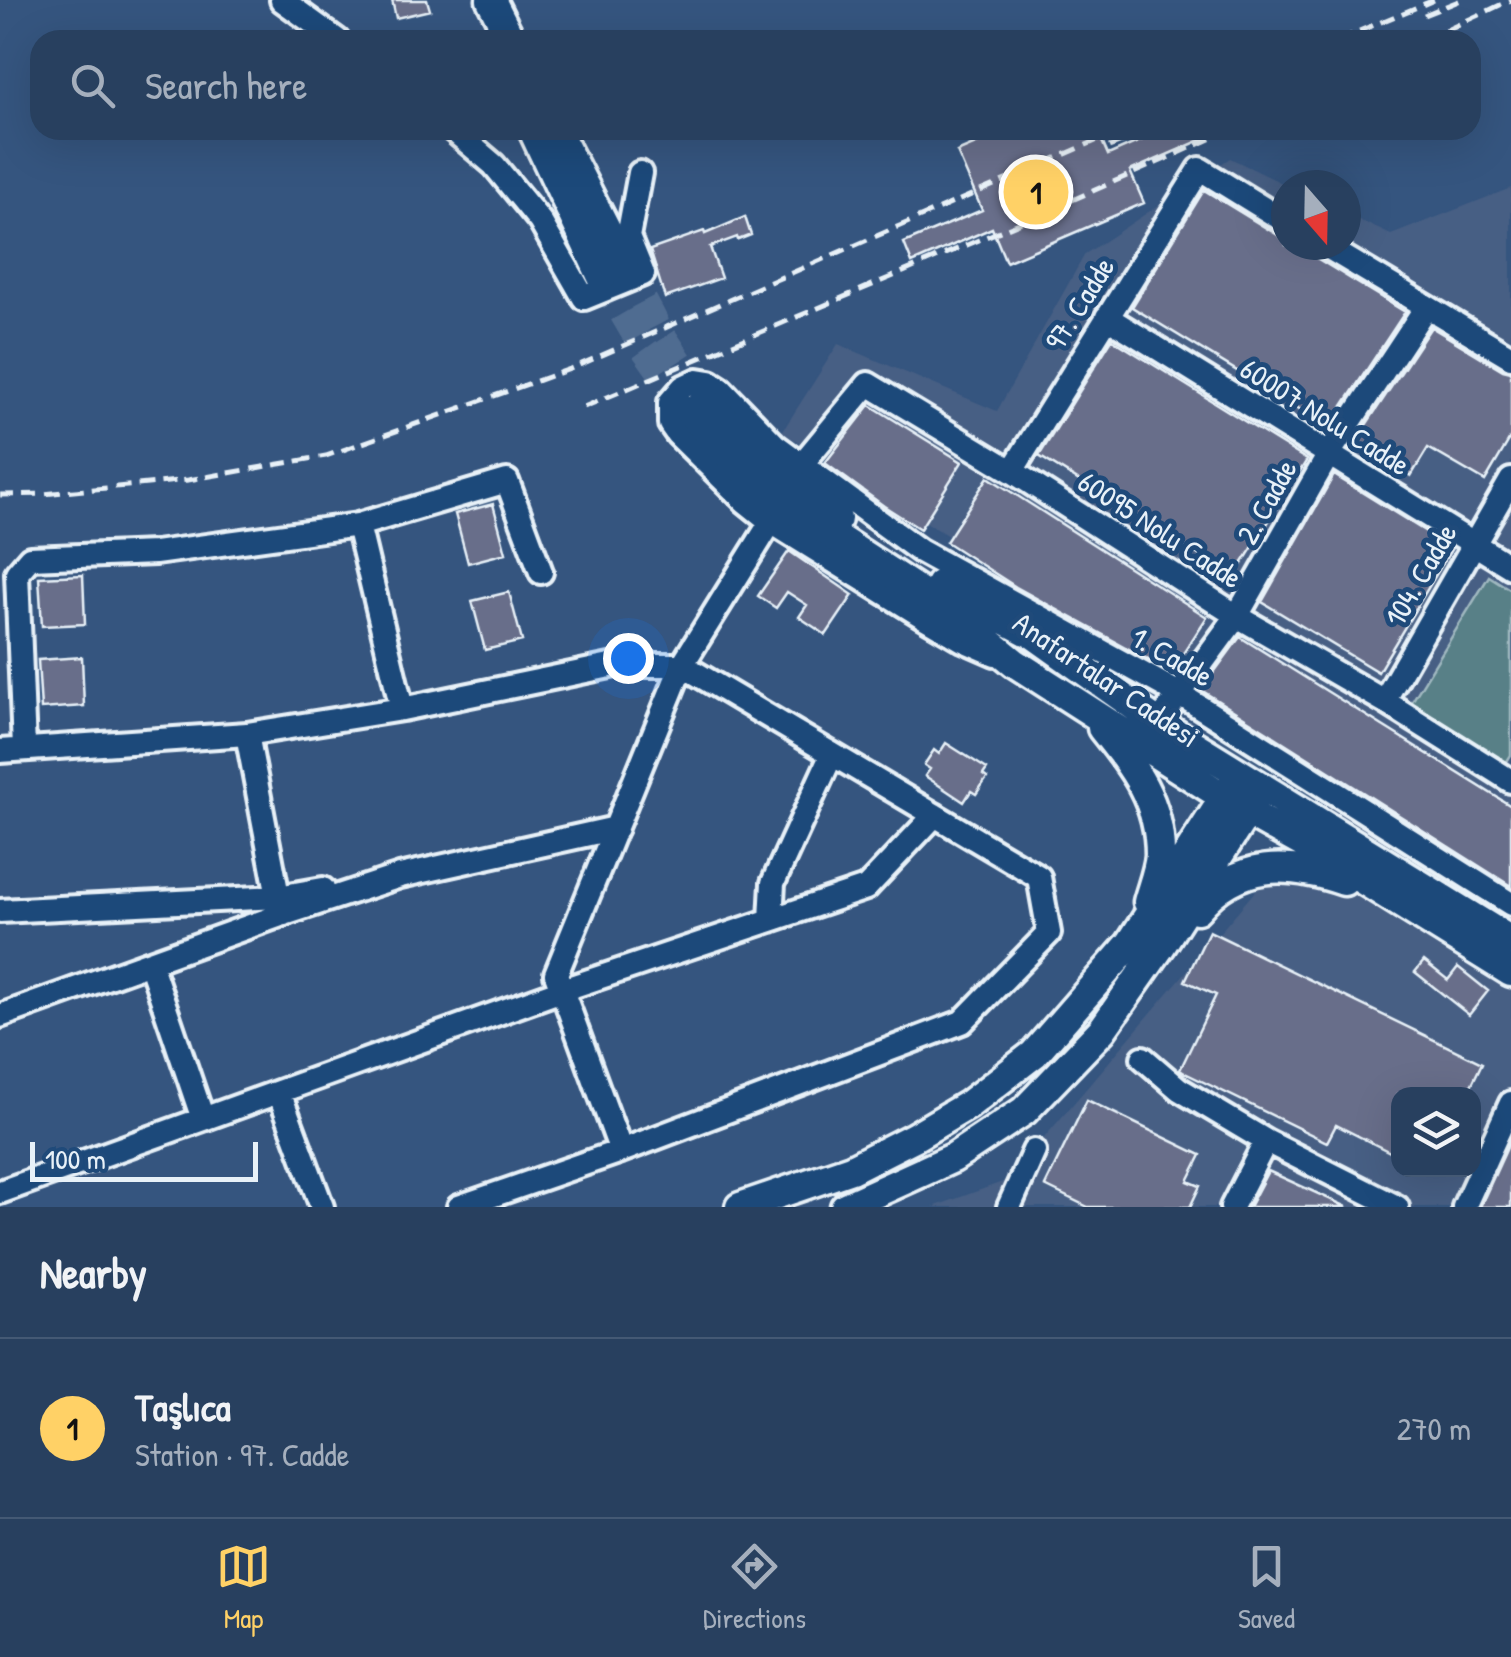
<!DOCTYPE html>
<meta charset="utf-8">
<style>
body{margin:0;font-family:"Patrick Hand",sans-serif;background:#304765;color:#f1f3f6}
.controls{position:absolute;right:30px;bottom:30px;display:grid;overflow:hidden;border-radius:20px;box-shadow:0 10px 40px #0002}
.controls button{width:90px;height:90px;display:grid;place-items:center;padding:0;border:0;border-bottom:2px solid #445974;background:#28405f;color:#f1f3f6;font:50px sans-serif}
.compass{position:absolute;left:1271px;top:170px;width:90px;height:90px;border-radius:50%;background:#28405f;box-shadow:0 10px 40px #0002;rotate:160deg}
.scale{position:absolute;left:30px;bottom:25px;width:228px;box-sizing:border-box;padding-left:10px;border:5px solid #e8f1f8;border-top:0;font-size:28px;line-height:35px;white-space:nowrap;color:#e8f1f8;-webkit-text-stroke:8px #1f4a7a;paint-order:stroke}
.you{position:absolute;left:628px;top:658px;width:35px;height:35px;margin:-25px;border:8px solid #fff;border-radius:50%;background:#1a73e8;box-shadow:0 0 0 15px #1a73e833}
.badge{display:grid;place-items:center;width:65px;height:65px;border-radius:50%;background:#ffd166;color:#111;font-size:32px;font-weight:700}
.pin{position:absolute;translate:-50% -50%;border:5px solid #fff;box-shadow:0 2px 10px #0006}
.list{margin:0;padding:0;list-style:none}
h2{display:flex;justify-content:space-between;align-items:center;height:130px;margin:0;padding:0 40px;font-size:42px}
h2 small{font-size:32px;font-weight:400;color:#a5afbd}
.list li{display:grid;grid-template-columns:65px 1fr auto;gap:30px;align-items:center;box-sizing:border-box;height:180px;padding:0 40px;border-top:2px solid #445974}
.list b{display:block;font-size:38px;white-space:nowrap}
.list p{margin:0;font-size:32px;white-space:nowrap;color:#a5afbd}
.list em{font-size:32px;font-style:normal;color:#a5afbd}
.icon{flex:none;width:55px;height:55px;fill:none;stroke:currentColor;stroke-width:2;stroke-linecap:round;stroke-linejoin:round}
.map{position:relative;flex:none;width:1511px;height:1207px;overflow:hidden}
.search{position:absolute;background:#28405f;box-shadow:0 10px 40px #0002;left:30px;right:30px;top:30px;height:110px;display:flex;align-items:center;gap:25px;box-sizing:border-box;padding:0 35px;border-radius:30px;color:#a5afbd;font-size:38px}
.sheet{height:310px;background:#28405f}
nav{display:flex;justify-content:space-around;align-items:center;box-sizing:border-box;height:140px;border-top:2px solid #445974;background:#28405f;font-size:28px;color:#a5afbd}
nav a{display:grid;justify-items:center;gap:5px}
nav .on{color:#ffd166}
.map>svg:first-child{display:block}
</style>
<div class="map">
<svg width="1511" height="1207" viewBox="0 0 1511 1207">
<rect width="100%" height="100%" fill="#35557f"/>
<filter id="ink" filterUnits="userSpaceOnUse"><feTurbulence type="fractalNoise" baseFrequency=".01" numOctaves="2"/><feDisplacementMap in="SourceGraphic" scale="20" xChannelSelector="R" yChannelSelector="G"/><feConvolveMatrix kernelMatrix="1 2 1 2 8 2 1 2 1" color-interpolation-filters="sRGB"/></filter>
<g filter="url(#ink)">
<path fill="#475f84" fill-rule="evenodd" d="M1230,158L1286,185V245H1346V214L1391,235L1511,188V1207H933L1008,1180L1346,785L782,432L838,344L997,411L1085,254ZM1398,1094H1474V1170H1398Z"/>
<path fill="#588087" stroke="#a0b8c0" stroke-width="2.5" d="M1489,576L1511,590V755L1504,766L1408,708Z"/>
<path fill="#676e8a" stroke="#e8f1f8" stroke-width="2.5" d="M392,0H427L430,10L396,18Z
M1008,130H1097L1108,155L1165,130H1224L1130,171L1144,203L1006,262L992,228L912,263L904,243L982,210L957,152Z
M1204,190L1286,240V245H1295L1405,312L1329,427L1132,307Z
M745,217L751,235L738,240L737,237L710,247L721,278L665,298L650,250L704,231L705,234Z
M1431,327L1503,370L1511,372V437L1485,481L1428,448L1411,476L1354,443Z
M1112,339L1307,460L1234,577L1039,456Z
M870,405L962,462L920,529L884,506L825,463Z
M1334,475L1452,548L1378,672L1262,602Z
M988,477L1207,617L1171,672L1016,587L946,542Z
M493,504L506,553L468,563L455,514Z
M789,551L853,595L826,635L799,617L807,605L787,592L776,608L758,596Z
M83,575L85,624L42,626L39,577Z
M509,592L522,641L485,650L472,601Z
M1240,637L1511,806V886L1201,690Z
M82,657L84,706L41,709L38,660Z
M946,743L987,769L983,775L987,778L976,794L971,791L964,802L925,776L930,769L924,765L934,750L939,754Z
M1209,931L1482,1063L1467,1094H1398V1156L1336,1125L1327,1142L1183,1072L1180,1070L1216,995L1185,981Z
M1424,961L1448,980L1458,967L1488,991L1469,1015L1415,972Z
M1087,1100L1201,1155L1188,1181L1200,1186L1190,1207H1088L1045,1186Z
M1511,1139V1207H1480Z
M1268,1171L1347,1207H1249Z"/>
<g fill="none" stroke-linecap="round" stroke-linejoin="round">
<path stroke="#506c91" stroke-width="28" stroke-dasharray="28 14" stroke-linecap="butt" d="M624,264L659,331L704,399
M602,277L640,342L689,411"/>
<defs>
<path id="minor" d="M282,0L337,40
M453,130L494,165L540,221L584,298L643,274L628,237L640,173
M1324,245L1511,357
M1107,317L1511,567
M801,465L868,384L1012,471L1237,616L1384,701L1511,781
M1012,471L1200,169L1286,222
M358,525L402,709
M995,654L963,640L922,616L771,522L745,501L677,434L670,424V402L683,387L698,380L710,382L721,389L775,445L920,551L1181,695L1511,904
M1384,701L1511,480
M1158,723L1237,616L1329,454L1426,307
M247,734L281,912
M24,749L17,573L30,558L155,553L358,525L507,481L541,572
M0,751L247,734L402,709L615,665H682L1039,877L1049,933L962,1022L621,1151L459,1207
M0,911L278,897L323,889
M771,920L773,883L832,754
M150,963L203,1119
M0,1016L281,915L400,876L616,828
M1143,1058L1179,1089L1266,1141L1397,1207
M279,1092L322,1207
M621,1151L556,974L682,665L771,522
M0,1192L562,990L866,888L935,815
M1009,1207L1034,1151
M1232,1207L1266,1141
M1464,1207L1511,1103"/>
<path id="major" d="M491,0L511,40
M533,130L602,277
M556,130L624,264
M704,399L781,474L837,519
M689,411L719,446L766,492L960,618L1015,663L1247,812L1315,850L1511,972
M940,585L1036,636L1158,723L1511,941
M1102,728C1134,768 1160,801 1160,855C1159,870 1152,887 1148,902
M1197,909C1238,860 1288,862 1344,881
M740,1207L851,1169L914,1137L968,1105L1034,1054L1130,944L1233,784
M845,1207L953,1158L1024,1111L1102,1030L1161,946L1255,799"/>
</defs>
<use href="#minor" stroke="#e8f1f8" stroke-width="30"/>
<use href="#major" stroke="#e8f1f8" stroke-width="35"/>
<use href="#minor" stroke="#1f4a7a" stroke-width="22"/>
<use href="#major" stroke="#1f4a7a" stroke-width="28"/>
<path stroke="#e8f1f8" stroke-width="5" stroke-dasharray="15 8" stroke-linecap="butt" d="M1424,15L1461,0
M1338,40L1434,0
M1425,40L1511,0
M1109,147L1151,130
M584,407L1045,212L1231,130
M0,495L44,494L188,480L326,456L570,369L1121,130"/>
</g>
</g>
<g text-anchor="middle" stroke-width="10" stroke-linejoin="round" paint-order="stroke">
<g font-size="30" fill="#e8f1f8" stroke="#1f4a7a">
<text transform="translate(1080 304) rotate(-58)" y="10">97. Cadde</text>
<text transform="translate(1325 417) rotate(32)" y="10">60007 Nolu Cadde</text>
<text transform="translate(1267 502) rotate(-61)" y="10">2. Cadde</text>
<text transform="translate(1160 530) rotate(33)" y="10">60095 Nolu Cadde</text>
<text transform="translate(1421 575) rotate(-60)" y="10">104. Cadde</text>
<text transform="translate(1172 657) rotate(30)" y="10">1. Cadde</text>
<text transform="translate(1106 680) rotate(34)" y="10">Anafartalar Caddesi</text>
</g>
</g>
</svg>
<div class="controls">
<button><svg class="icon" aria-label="layers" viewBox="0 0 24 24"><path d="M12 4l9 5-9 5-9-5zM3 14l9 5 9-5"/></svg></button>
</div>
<svg class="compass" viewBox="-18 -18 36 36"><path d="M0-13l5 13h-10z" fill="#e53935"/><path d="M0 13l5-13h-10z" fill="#a5afbd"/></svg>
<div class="scale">100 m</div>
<div class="you"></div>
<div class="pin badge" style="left:1036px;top:192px">1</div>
<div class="search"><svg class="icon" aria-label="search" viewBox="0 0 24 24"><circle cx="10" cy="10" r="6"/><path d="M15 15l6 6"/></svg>Search here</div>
</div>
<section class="sheet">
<h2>Nearby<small></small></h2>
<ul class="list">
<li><span class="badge">1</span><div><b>Taşlıca</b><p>Station · 97. Cadde</p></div><em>270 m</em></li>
</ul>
</section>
<nav>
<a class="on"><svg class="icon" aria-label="map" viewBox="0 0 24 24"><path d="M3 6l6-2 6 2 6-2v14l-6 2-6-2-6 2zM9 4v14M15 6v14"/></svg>Map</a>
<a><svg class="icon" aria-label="directions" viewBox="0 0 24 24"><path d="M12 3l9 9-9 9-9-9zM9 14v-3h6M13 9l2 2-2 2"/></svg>Directions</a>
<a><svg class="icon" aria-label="saved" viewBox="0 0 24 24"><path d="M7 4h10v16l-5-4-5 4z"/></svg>Saved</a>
</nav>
